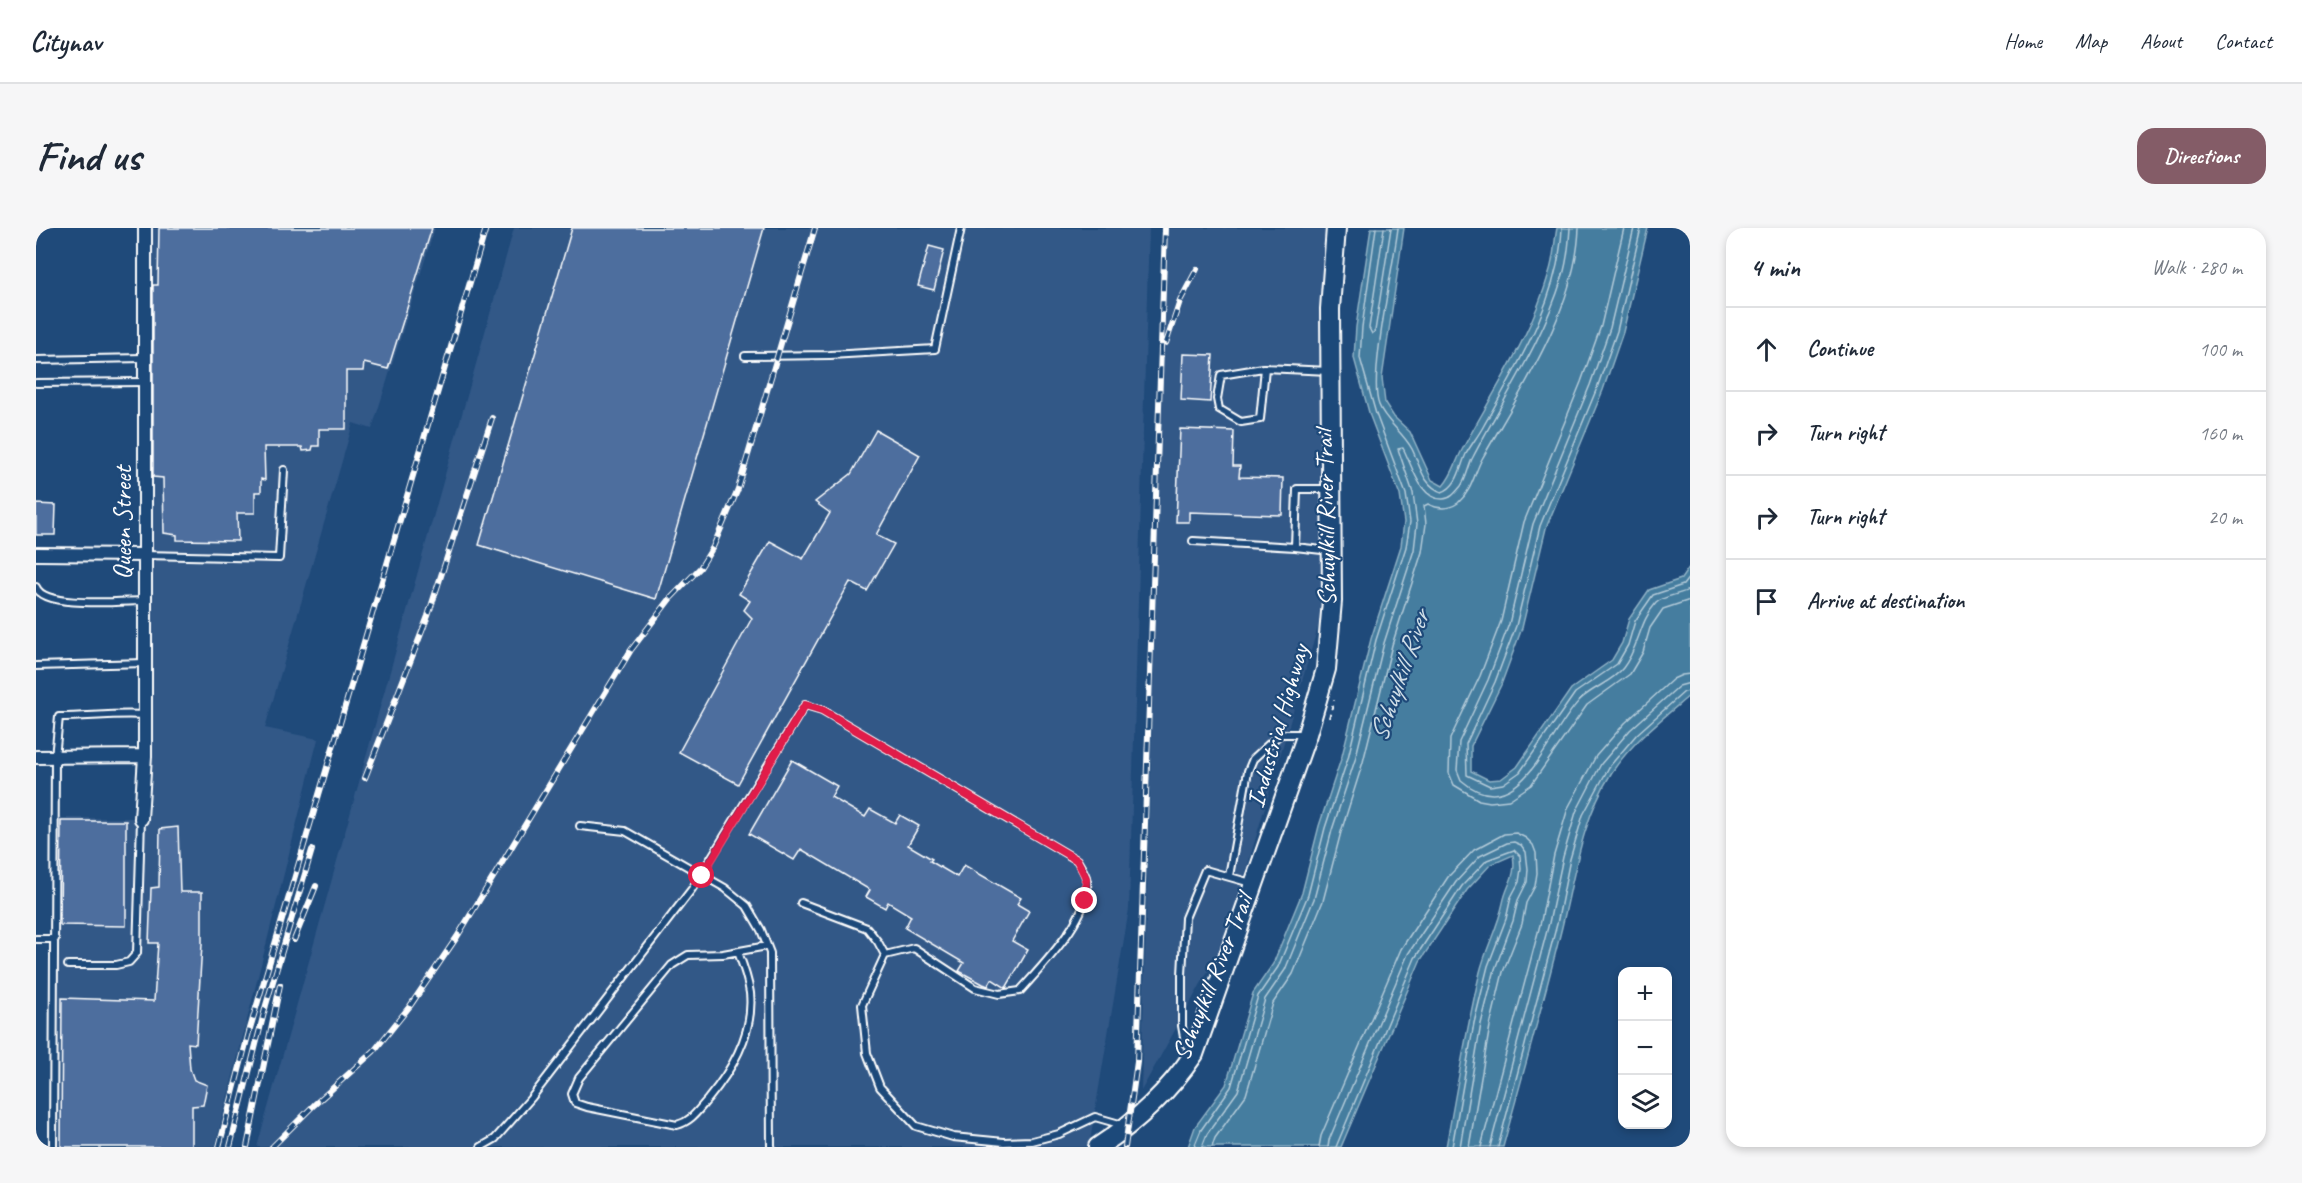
<!DOCTYPE html>
<meta charset="utf-8">
<style>
body{margin:0;font-family:Caveat,sans-serif;background:#f6f6f7;color:#1f2937}
.controls{position:absolute;right:18px;bottom:18px;display:grid;overflow:hidden;border-radius:12px;box-shadow:0 3px 9px #0003}
.controls button{width:54px;height:54px;display:grid;place-items:center;padding:0;border:0;border-bottom:2px solid #e0e1e3;background:#fff;color:#1f2937;font:30px sans-serif}
.stop{position:absolute;width:18px;height:18px;margin:-14px;border:4px solid #e11d48;border-radius:50%;background:#fff}
.stop.end{background:#e11d48;border-color:#fff;box-shadow:0 2px 6px #0008}
.list{margin:0;padding:0;list-style:none}
h2{display:flex;justify-content:space-between;align-items:center;height:78px;margin:0;padding:0 24px;font-size:26px}
h2 small{font-size:20px;font-weight:400;color:#747a83}
.list li{display:grid;grid-template-columns:39px 1fr auto;gap:18px;align-items:center;box-sizing:border-box;height:84px;padding:0 24px;border-top:2px solid #e0e1e3}
.list b{display:block;font-size:22px;white-space:nowrap}
.list em{font-size:20px;font-style:normal;color:#747a83}
.icon{flex:none;width:33px;height:33px;fill:none;stroke:currentColor;stroke-width:2;stroke-linecap:round;stroke-linejoin:round}
.map{position:relative;flex:none;width:1654px;height:919px;overflow:hidden;border-radius:18px}
header{display:flex;align-items:center;gap:36px;box-sizing:border-box;height:84px;padding:0 30px;background:#fff;border-bottom:2px solid #e0e1e3}
header strong{font-size:28px}
nav{display:flex;gap:33px;margin-inline-start:auto;font-size:21px}
.intro{display:flex;align-items:center;justify-content:space-between;box-sizing:border-box;height:144px;padding:0 36px}
h1{margin:0;font-size:42px}
.button{padding:15px 27px;border-radius:18px;background:#845c67;color:#fff;font-size:21px;font-weight:700}
main{display:flex;gap:36px;padding:0 36px}
aside{flex:1;background:#fff;border-radius:18px;box-shadow:0 3px 9px #0003}
.map>svg:first-child{display:block}
</style>
<header>
<strong>Citynav</strong>
<nav><a>Home</a><a>Map</a><a>About</a><a>Contact</a></nav>
</header>
<div class="intro"><h1>Find us</h1><a class="button">Directions</a></div>
<main>
<div class="map">
<svg width="1654" height="919" viewBox="0 0 1654 919">
<rect width="100%" height="100%" fill="#1f4a7a"/>
<filter id="ink" filterUnits="userSpaceOnUse"><feTurbulence type="fractalNoise" baseFrequency=".0167" numOctaves="2"/><feDisplacementMap in="SourceGraphic" scale="12" xChannelSelector="R" yChannelSelector="G"/><feConvolveMatrix kernelMatrix="1 2 1 2 8 2 1 2 1" color-interpolation-filters="sRGB"/></filter>
<g filter="url(#ink)">
<path fill="#315887" d="M117,0H399L336,201L317,195L229,500L282,511L179,919H20L22,590H114Z
M478,0H1113L1093,681L1053,919H221Z
M1130,0H1302L1287,382L1190,711L1105,863Z"/>
<path fill="#447d9f" stroke="#8fb1c5" stroke-width="1.5" d="M1335,0H1368L1346,150L1349,175L1358,189L1374,204L1396,252L1407,258C1417,247 1419,235 1426,222C1457,164 1495,109 1513,45C1518,31 1518,15 1521,0H1612L1587,104L1567,162L1510,300L1486,400L1465,457L1435,518V543L1453,552L1465,551L1481,539L1535,461L1576,432L1586,415L1593,391L1613,362L1645,351L1654,338V467C1627,490 1596,514 1576,544C1546,591 1539,645 1526,699C1508,772 1487,846 1467,919H1410C1421,860 1430,802 1444,744C1450,720 1462,699 1467,675C1471,655 1481,649 1477,627L1454,637L1431,662L1384,733L1305,919H1152L1159,899L1190,857L1217,765L1237,736L1266,665L1283,598L1306,528L1335,411L1365,318L1368,294L1364,267L1334,188L1318,130L1320,99Z"/>
<g fill="none" stroke-linecap="round" stroke-linejoin="round">
<path stroke="#b4cbd9" stroke-width="1.5" d="M1348,0L1333,100L1336,106L1339,103L1355,0
M1362,0C1358,36 1332,150 1343,177C1349,193 1367,204 1376,221C1384,237 1387,258 1406,264C1422,259 1424,239 1430,226C1435,217 1442,208 1447,199C1481,138 1523,71 1526,0
M1588,0L1565,98L1545,154L1488,294L1465,393L1444,448L1414,511L1413,545L1418,557L1443,572L1454,574L1473,572L1495,557L1551,477L1594,446L1607,424L1614,400L1627,381L1654,372
M1598,0L1574,100L1554,157L1497,296L1473,396L1452,452L1423,514L1421,542L1425,552C1485,604 1514,498 1546,470C1558,459 1577,453 1587,440C1603,420 1603,394 1620,375C1628,367 1645,367 1654,361
M1605,0L1581,103L1561,160L1504,298L1480,398L1459,454L1430,516L1431,547L1454,558L1467,556L1484,544L1539,465L1581,436L1592,417L1599,393L1617,367L1647,357L1654,348
M1158,919L1165,902L1195,859L1222,768L1242,739L1272,667L1289,600L1312,530L1340,412L1370,319L1374,294L1370,266L1340,186L1324,130L1326,99L1340,0
M1166,919L1171,906L1202,863L1229,771L1249,742L1278,671L1296,602L1319,532L1348,415L1378,322L1381,296L1377,265L1362,221L1367,220C1376,237 1384,272 1407,271C1415,271 1420,264 1425,258C1431,250 1432,238 1437,229C1468,169 1506,115 1526,50C1531,35 1533,16 1534,0
M1176,919L1179,910L1210,867L1237,775L1257,746L1287,673L1305,604L1327,534L1356,417L1386,324L1390,296L1388,278L1392,276C1402,281 1412,282 1422,275C1436,263 1438,246 1446,231C1485,162 1540,81 1543,0
M1283,919L1285,908L1365,721L1412,649L1438,622L1468,606L1480,605L1490,610L1497,617L1500,625L1501,645L1499,658L1490,675L1486,696L1467,744L1454,798L1433,919
M1292,919L1293,912L1372,726L1420,654L1444,628L1471,615L1478,614L1485,617L1490,624L1492,641L1491,654L1482,672L1477,693L1459,741L1445,796L1424,919
M1300,919L1379,730L1426,658L1451,632L1478,622L1484,628L1485,641L1483,654L1475,669L1470,691L1452,738L1438,795L1416,919
M1445,919L1505,693L1518,627L1532,580L1560,528L1589,495L1637,451L1646,447L1654,446
M1454,919L1513,695L1527,629L1540,584L1565,536L1594,502L1643,458L1654,455
M1462,919L1521,696L1534,631L1547,587L1573,539L1601,506L1648,464L1654,463"/>
</g>
<path fill="#4e6e9e" stroke="#fff" stroke-width="1.5" d="M123,0H396L352,141L328,135L327,143H310V201H283V218H277L276,222L267,223L266,219H228L229,252L225,251V264H219V285H201L202,313L141,312V307L128,305L127,250L117,249V57H122Z
M536,0H728L620,371L443,317Z
M893,18L908,22L898,62L882,58Z
M1147,126L1177,127L1174,174L1145,172Z
M1144,201L1198,203L1197,238H1204L1203,249L1247,250L1246,287L1153,284V294H1140Z
M840,202L884,227L840,307L858,316L831,363L814,354L702,556L643,524L716,390L708,382L714,373L703,366L734,313L767,331L794,285L779,274L815,246Z
M0,276L20,277L19,307H0Z
M756,532L801,558L795,569L829,589L834,581L859,595L864,587L883,598L872,617L896,631L894,633L921,649L928,637L985,670L981,676L993,683L976,713L992,722L970,760L956,751L952,758L947,756L923,743L928,735L869,700L875,688L852,674L849,680L830,669L834,662L765,621L758,632L713,606Z
M25,593H90V698L24,697Z
M142,599L144,664H166V716L160,816L152,815L154,841L158,852L171,857L167,877L156,878V919H25L26,770L118,773L122,715H113L115,660L123,659L124,601Z"/>
<g fill="none" stroke-linecap="round" stroke-linejoin="round">
<defs>
<path id="lane" d="M709,128L794,127L899,121L925,0
M0,132L108,130
M1229,140L1224,191L1205,194L1183,181L1181,171L1185,147L1227,140H1229L1293,143
M0,155L108,154
M1292,261H1261L1259,319L1295,323
M1157,313L1259,319
M108,327L243,330L248,242
M0,359C8,381 87,373 108,373
M0,438L109,435
M544,598L589,603L689,660L711,678L725,702L734,725L735,919
M1193,648L1212,543L1217,531L1244,506H1267
M765,675L831,700L842,714L849,727
M0,711H19
M702,724C707,737 712,751 714,765C718,804 696,842 672,871C662,882 656,893 641,897L551,879L539,875L536,866L543,850L636,737L652,727L687,726L731,718
M849,727L826,777L831,825L844,859L880,898L917,909L968,914L996,913L1023,906L1059,889L1087,897
M32,737H80L93,734L101,725L105,591
M1156,823L1149,815L1146,798V747L1149,690L1169,642L1215,655
M17,919L19,529L23,489C52,489 80,485 109,487
M445,919L459,911L496,869L656,661L769,477L786,482L1041,632C1044,637 1048,643 1050,649C1060,684 1006,738 984,763L963,766L939,760L878,720L849,727"/>
<path id="street" d="M0,326L108,327
M0,529L109,528
M105,591L109,528V0"/>
<path id="secondary" d="M1062,919C1099,895 1133,863 1158,826L1271,506L1290,441L1296,373L1294,81L1300,0"/>
</defs>
<use href="#lane" stroke="#fff" stroke-width="10"/>
<use href="#street" stroke="#fff" stroke-width="16"/>
<use href="#secondary" stroke="#fff" stroke-width="22"/>
<path stroke="#fff" stroke-width="2" stroke-dasharray="4.5 4.5" stroke-linecap="butt" d="M1293,490L1298,472"/>
<use href="#lane" stroke="#1f4a7a" stroke-width="6"/>
<use href="#street" stroke="#1f4a7a" stroke-width="12"/>
<use href="#secondary" stroke="#1f4a7a" stroke-width="18"/>
<defs>
<path id="rail" d="M1130,115L1144,73L1161,41
M329,550L392,388L456,190
M258,712L280,658
M183,919L213,804L450,0
M194,919L230,777L276,622
M211,919L244,757
M236,919L278,877L338,823L374,778L421,709L595,422L634,371L664,340L677,319L702,261L779,0
M1089,919L1101,834L1129,0"/>
</defs>
<use href="#rail" stroke="#fff" stroke-width="6"/>
<use href="#rail" stroke="#1f4a7a" stroke-width="4" stroke-dasharray="11" stroke-linecap="butt"/>
</g>
</g>
<g fill="none" stroke-linecap="round" stroke-linejoin="round" filter="url(#ink)">
<path stroke="#e11d48" stroke-width="8" d="M666,648L769,477L786,482L1041,632L1050,650L1049,673"/>
</g>
<g text-anchor="middle" stroke-width="4.5" stroke-linejoin="round" paint-order="stroke">
<g font-size="26" fill="#fff" stroke="#1f4a7a">
<text transform="translate(1289 290) rotate(-91)" y="9">Schuylkill River Trail</text>
<text transform="translate(86 295) rotate(-90)" y="9">Queen Street</text>
<text transform="translate(1241 498) rotate(-74)" y="9">Industrial Highway</text>
<text transform="translate(1176 749) rotate(-68)" y="9">Schuylkill River Trail</text>
</g>
<g font-size="27" font-style="italic" fill="#d0dee7" stroke="#1f4a7a">
<text transform="translate(1363 448) rotate(-71)" y="9">Schuylkill River</text>
</g>
</g>
</svg>
<div class="controls">
<button>+</button>
<button>−</button>
<button><svg class="icon" aria-label="layers" viewBox="0 0 24 24"><path d="M12 4l9 5-9 5-9-5zM3 14l9 5 9-5"/></svg></button>
</div>
<div class="stop" style="left:666px;top:648px"></div>
<div class="stop end" style="left:1049px;top:673px"></div>
</div>
<aside>
<h2>4 min<small>Walk · 280 m</small></h2>
<ul class="list">
<li><svg class="icon" aria-label="ahead" viewBox="0 0 24 24"><path d="M12 20V5M6 11l6-6 6 6"/></svg><div><b>Continue</b></div><em>100 m</em></li>
<li><svg class="icon" aria-label="right" viewBox="0 0 24 24"><path d="M7 20v-9h11M14 6l5 5-5 5"/></svg><div><b>Turn right</b></div><em>160 m</em></li>
<li><svg class="icon" aria-label="right" viewBox="0 0 24 24"><path d="M7 20v-9h11M14 6l5 5-5 5"/></svg><div><b>Turn right</b></div><em>20 m</em></li>
<li><svg class="icon" aria-label="arrive" viewBox="0 0 24 24"><path d="M6 21V4h12l-3 4 3 4H6"/></svg><div><b>Arrive at destination</b></div></li>
</ul>
</aside>
</main>
